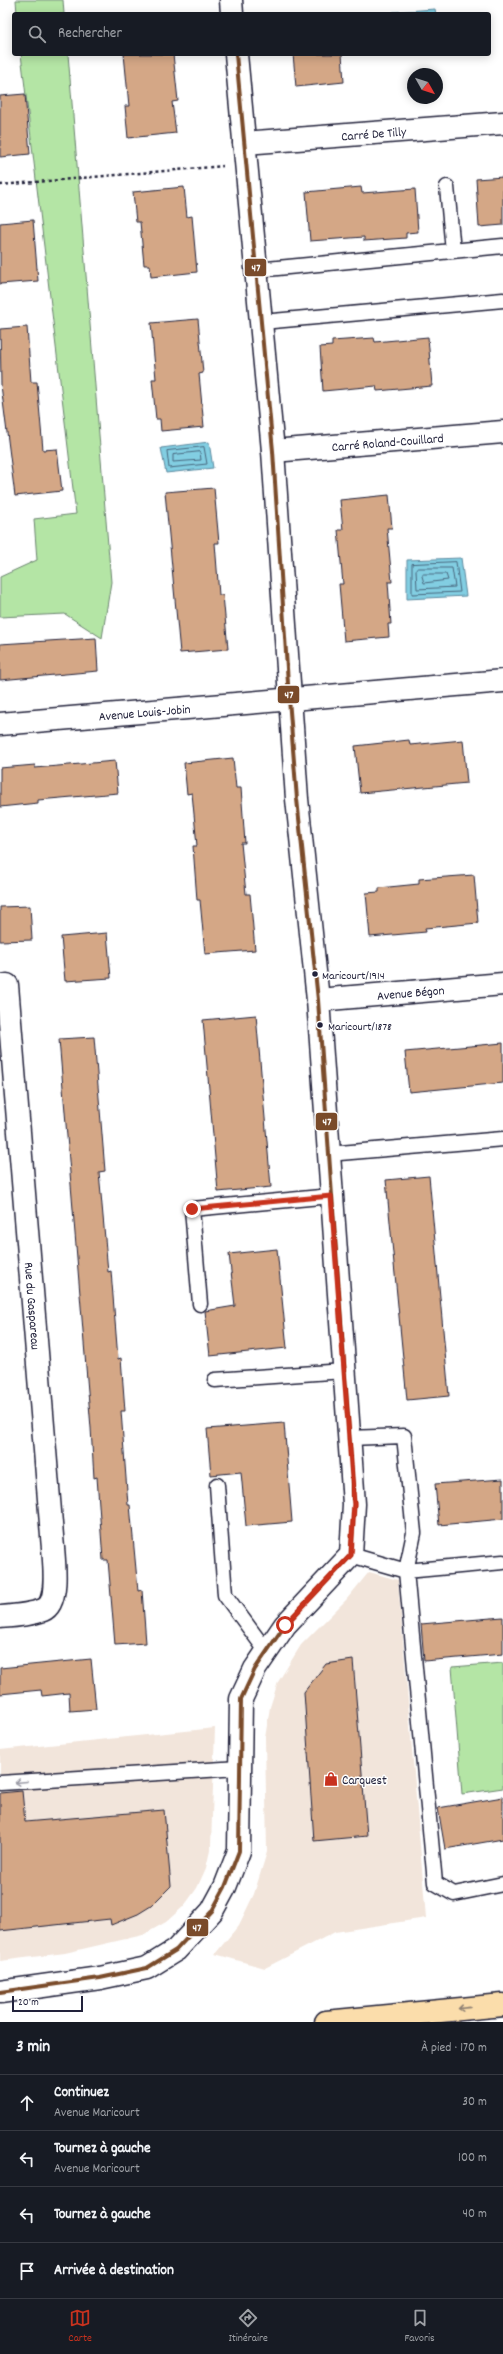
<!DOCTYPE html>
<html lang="fr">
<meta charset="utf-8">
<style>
body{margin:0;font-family:Dekko,sans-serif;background:#20242c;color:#f1f3f6}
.compass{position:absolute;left:407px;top:68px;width:36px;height:36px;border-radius:50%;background:#171b24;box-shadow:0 2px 10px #0003;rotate:129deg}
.scale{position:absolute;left:12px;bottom:10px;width:71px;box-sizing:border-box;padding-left:4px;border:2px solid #22223b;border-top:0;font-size:11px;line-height:14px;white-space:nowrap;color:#22223b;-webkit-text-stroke:3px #fff;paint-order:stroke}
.stop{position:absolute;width:12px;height:12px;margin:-9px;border:3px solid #c8321e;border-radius:50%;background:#fff}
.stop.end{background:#c8321e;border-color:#fff;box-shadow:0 1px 4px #0008}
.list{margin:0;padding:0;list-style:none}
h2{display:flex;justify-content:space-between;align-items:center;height:52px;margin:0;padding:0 16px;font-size:17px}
h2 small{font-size:13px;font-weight:400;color:#9ea1a6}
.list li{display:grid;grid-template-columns:26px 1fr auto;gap:12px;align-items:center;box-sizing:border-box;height:56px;padding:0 16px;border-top:1px solid #363941}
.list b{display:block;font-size:15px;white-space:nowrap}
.list p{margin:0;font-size:13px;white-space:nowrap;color:#9ea1a6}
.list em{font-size:13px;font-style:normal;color:#9ea1a6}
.icon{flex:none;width:22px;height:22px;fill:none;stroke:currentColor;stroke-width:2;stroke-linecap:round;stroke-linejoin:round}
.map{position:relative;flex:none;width:503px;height:2022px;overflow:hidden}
.search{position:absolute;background:#171b24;box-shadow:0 2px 10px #0003;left:12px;right:12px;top:12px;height:44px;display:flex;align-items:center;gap:10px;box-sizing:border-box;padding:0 14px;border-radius:4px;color:#9ea1a6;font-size:15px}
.sheet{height:276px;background:#171b24}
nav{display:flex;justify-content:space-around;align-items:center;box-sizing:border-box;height:56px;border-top:1px solid #363941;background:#171b24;font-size:11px;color:#9ea1a6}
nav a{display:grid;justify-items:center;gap:2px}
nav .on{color:#c8321e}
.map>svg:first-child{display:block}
</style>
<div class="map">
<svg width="503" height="2022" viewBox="0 0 503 2022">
<rect width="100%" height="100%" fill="#fff"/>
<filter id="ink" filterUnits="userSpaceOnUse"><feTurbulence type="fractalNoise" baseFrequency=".025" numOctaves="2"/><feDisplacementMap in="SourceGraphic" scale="8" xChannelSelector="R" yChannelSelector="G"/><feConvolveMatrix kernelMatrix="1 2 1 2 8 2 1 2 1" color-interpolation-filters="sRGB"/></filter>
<g filter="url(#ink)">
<path fill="#f2e5db" d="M369,1572L398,1580L426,1918L335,1932L265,1968L215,1954L239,1925L254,1894L267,1852L265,1738L270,1707L278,1682L301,1645L346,1600Z
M215,1728L211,1846L206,1868L197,1888L184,1906L166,1922L143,1935L65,1953L0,1961V1750Z"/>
<path fill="#b4e5a5" stroke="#6b8470" d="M16,0H63L64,14H17Z
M21,54H68L111,582L102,638L65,614L0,617V577L37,560L34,519L76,514Z
M503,1663V1788L462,1794L452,1667Z"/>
<path fill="#82cee2" stroke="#5c899f" d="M435,9L436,14H393V12Z
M209,442L213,468L166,473L161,448Z
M461,558L466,596L407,599V560Z"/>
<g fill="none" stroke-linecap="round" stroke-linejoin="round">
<path stroke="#48677e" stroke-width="1" d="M204,447L207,464L169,468L167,451Z
M200,452L201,460L173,462V455Z
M456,562L460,592L412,594V564Z
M418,568H452L455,587L417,589L416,570Z
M424,574H446L448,580L424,583L422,576Z"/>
</g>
<path fill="#d4a786" stroke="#22223b" d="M124,54H173L178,101L172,102L176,133L128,138L125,106H129Z
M293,54H342L344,82L296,87Z
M25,94L30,154L0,157V96Z
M503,177V225L479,227L476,179Z
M184,187L187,217L192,216L197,272L151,277L150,265H144L140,222H136L133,192Z
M361,187L362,193L415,189L418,232L406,233V238L364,241V237L310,241L306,192Z
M33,220L38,281L0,284V223Z
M198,319L203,373L199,374L204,427L161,431L160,419H156L152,379H156L151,323Z
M27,327L31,382H37L43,450L57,449L62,491L15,496L1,385L0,329Z
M428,337L432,386L377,391L376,386L323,391L320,347L332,346V341L374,338L375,342Z
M214,488L219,543H215L219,595H223L228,649L180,653L165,492Z
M389,495L392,528H387L392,582H388L391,624H388L389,637L344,641L339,584H343L338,530H343L340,500Z
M96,638L98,671L0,680V644Z
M409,740L410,745L463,740L467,783L360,793L355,746Z
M233,758L236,788H241L245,843H241L246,894H250L255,950L205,954L200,900H197L193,846H197L192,793L187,794L184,763Z
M115,761L118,793L38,800V803L0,807V768L35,765V768Z
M474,875L478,923L425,928L426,932L370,937L366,893L379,892V888L419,884V879Z
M30,906L32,940L0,941V907Z
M107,933L111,978L65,981L61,937Z
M256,1015L271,1187L218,1192L203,1020Z
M94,1037L105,1171L99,1172L108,1272L111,1271L118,1359L121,1358L125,1411H121L128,1505H130L138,1591L142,1590L146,1643L115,1645L108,1560H103L97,1477L94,1478L91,1428L59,1039Z
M503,1043V1083L409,1092L405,1052Z
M429,1176L449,1396L407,1400L386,1180Z
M277,1249L287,1348L210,1356L205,1311L235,1306L229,1254Z
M284,1423L292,1522L246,1526L241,1472L211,1475L207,1429Z
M503,1479V1519L439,1525L435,1484Z
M503,1617V1654L424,1661L421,1624Z
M91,1659L96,1709L70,1711L69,1693L42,1696L41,1690L0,1694V1668Z
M353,1660L367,1836L314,1841L304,1692L326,1664Z
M22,1791L25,1822L164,1810L171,1886L151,1906L138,1914L111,1925L110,1919L0,1931V1793Z
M503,1797V1839L445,1849L438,1808Z"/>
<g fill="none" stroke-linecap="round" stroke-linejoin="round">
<defs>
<path id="lane" d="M447,187L453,251
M257,270L503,246
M262,322L503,300
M328,1154L503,1139
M200,1304L192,1209L331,1196
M215,1380L344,1371
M349,1438L404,1436L414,1533L406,1571L435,1883L454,1894L503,1884
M217,1485L225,1595L267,1652
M351,1555L406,1571L503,1562
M0,1783L239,1768"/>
<g id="street">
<path d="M231,0L232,14"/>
<path d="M236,54L273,451L297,799L318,1000"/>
<path id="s1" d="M244,143L503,123"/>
<path id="s2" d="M273,451L503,432"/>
<path id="s3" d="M0,724L503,681"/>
<path id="s4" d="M0,986L7,985L52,1536C53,1553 61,1603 43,1610C30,1615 14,1616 0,1617"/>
</g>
<g id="secondary">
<path id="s5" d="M0,1992L100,1978L147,1968L176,1950L212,1911L225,1887L239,1851L241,1699L255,1669L285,1625L351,1555L354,1504L318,1000L503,984"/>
</g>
<path id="highway" d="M326,2022L503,2005"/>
</defs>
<use href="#lane" stroke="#22223b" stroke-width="17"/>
<use href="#street" stroke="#22223b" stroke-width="25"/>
<use href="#secondary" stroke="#22223b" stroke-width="25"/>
<use href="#highway" stroke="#22223b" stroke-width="25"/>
<path stroke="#22223b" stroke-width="2.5" stroke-dasharray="3 3" stroke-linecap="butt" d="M0,185L223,166"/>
<use href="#lane" stroke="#fff" stroke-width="14"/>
<use href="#street" stroke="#fff" stroke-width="22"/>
<use href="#secondary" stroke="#fff" stroke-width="22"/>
<use href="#highway" stroke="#fbddab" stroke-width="22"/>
<defs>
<path id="bus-1" d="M0,1992L100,1978L147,1968L176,1950L212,1911L225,1887L239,1851L241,1699L255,1669L285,1625L351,1555L354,1504L318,1000L297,799L289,699L273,451L236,54"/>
</defs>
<use href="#bus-1" stroke="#fff" stroke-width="7"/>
<use href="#bus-1" stroke="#7a4b2a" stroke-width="4"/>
</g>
<defs><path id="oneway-shaft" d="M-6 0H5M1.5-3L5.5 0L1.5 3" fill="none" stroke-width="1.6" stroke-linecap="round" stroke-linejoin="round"/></defs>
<use stroke="#9c9ca7" href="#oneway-shaft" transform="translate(21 1782) rotate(175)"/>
<use stroke="#8e8073" href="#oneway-shaft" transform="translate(464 2008) rotate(174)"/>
</g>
<g fill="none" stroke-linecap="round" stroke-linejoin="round" filter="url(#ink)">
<path stroke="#c8321e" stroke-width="5" d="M192,1209L331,1196L354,1504L351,1555L285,1625"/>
</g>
<defs>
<symbol id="shop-bare" viewBox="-9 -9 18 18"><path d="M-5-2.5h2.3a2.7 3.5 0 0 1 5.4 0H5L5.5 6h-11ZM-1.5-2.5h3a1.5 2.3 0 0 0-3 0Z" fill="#c8321e" stroke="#fff" stroke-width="2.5" paint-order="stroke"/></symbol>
</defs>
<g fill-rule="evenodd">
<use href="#shop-bare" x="321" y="1769" width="20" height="20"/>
</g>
<g fill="#22223b" stroke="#fff" stroke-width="1.5">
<circle cx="315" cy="974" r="3.5"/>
<circle cx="320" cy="1025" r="3.5"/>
</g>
<g text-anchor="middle" stroke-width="3" stroke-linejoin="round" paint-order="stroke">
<g font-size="12" fill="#22223b" stroke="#fff" text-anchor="start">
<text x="322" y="979">Maricourt/1914</text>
<text x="328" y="1030">Maricourt/1878</text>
</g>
<g font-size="13" fill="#22223b" stroke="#fff">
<text dy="5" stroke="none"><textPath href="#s1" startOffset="130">Carré De Tilly</textPath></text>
<text dy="5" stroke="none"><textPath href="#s2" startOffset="115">Carré Roland-Couillard</textPath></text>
<text dy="5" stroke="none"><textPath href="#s3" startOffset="145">Avenue Louis-Jobin</textPath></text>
<text dy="5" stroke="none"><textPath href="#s5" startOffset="1286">Avenue Bégon</textPath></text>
<text dy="5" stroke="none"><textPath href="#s4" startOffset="329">Rue du Gaspareau</textPath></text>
</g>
<g font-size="13" fill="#22223b" stroke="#fff" text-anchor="start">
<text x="342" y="1784">Carquest</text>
</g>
</g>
<g stroke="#fff" stroke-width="1.5">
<rect x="244" y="258" width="23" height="19" rx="4" fill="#7a4b2a"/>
<rect x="277" y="685" width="23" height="19" rx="4" fill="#7a4b2a"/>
<rect x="315" y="1112" width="23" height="19" rx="4" fill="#7a4b2a"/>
<rect x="186" y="1918" width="23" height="19" rx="4" fill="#7a4b2a"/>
</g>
<g font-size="11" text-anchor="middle" font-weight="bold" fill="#fff">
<text x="256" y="271">47</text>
<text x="289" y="698">47</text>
<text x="327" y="1125">47</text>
<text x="197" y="1931">47</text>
</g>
</svg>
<svg class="compass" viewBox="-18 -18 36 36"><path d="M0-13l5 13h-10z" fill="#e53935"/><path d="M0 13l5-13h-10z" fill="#9ea1a6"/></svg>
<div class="scale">20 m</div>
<div class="stop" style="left:285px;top:1625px"></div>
<div class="stop end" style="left:192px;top:1209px"></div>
<div class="search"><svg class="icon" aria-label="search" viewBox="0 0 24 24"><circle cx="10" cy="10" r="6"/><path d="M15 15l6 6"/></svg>Rechercher</div>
</div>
<section class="sheet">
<h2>3 min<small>À pied · 170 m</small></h2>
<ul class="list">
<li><svg class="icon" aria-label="ahead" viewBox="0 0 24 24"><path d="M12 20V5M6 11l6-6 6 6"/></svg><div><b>Continuez</b><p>Avenue Maricourt</p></div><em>30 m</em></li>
<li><svg class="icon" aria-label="left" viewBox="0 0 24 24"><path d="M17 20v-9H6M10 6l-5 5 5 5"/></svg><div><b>Tournez à gauche</b><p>Avenue Maricourt</p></div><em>100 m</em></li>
<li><svg class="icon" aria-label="left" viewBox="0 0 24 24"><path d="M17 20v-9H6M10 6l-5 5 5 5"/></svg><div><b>Tournez à gauche</b></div><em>40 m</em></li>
<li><svg class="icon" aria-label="arrive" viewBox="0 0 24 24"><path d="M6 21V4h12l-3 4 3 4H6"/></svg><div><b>Arrivée à destination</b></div></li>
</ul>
</section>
<nav>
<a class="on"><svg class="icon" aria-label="map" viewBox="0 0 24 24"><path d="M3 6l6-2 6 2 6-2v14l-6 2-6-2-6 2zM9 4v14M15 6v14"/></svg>Carte</a>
<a><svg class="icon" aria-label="directions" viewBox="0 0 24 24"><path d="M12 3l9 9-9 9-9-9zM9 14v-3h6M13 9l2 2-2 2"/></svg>Itinéraire</a>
<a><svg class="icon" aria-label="saved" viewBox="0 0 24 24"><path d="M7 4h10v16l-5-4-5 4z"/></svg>Favoris</a>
</nav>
